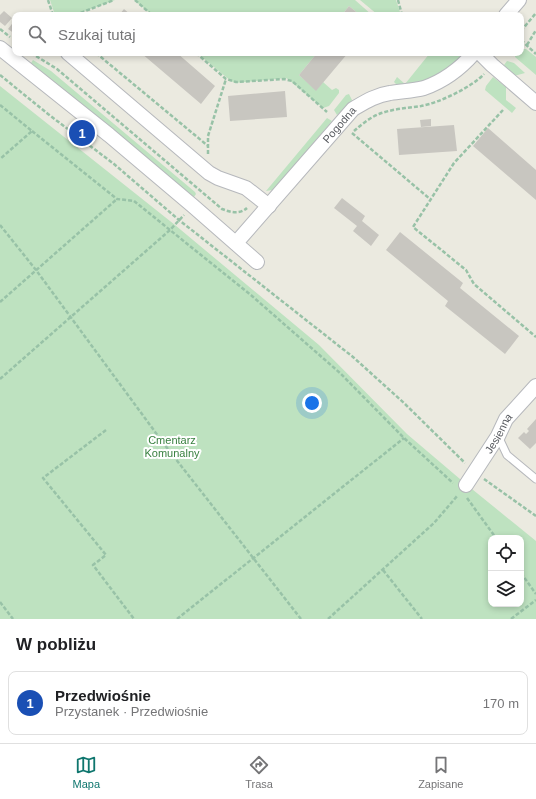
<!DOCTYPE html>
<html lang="pl">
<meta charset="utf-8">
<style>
body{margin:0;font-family:Helvetica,sans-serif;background:#f6f6f6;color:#202124}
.controls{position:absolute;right:12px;bottom:12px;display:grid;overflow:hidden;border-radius:8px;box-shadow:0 2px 6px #0003}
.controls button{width:36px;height:36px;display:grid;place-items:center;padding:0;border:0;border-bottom:1px solid #e0e0e0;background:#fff;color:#202124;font:20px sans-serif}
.you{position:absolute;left:312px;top:403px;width:14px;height:14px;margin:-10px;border:3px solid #fff;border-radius:50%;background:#1a73e8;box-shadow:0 0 0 6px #1a73e833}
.badge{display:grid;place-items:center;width:26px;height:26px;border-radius:50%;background:#0f766e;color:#fff;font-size:13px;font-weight:700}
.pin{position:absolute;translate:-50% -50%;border:2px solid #fff;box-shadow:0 1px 4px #0006}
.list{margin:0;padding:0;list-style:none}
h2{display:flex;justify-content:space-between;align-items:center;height:52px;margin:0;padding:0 16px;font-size:17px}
h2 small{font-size:13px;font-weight:400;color:#757577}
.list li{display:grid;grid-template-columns:26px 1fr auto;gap:12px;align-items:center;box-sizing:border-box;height:64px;margin:0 8px 8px;padding:0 8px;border:1px solid #e0e0e0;border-radius:8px}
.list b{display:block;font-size:15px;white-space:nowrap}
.list p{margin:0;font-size:13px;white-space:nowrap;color:#757577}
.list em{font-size:13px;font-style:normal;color:#757577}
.icon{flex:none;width:22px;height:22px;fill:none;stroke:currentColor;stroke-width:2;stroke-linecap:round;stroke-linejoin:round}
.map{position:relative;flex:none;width:536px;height:619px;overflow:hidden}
.search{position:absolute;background:#fff;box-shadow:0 2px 6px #0003;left:12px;right:12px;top:12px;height:44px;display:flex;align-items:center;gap:10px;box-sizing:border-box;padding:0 14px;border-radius:8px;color:#757577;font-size:15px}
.sheet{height:124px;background:#fff}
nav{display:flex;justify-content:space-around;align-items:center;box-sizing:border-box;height:56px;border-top:1px solid #e0e0e0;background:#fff;font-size:11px;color:#757577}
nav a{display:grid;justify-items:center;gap:2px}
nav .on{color:#0f766e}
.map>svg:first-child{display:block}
</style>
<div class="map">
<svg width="536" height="619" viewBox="0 0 536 619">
<rect width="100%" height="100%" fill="#ebeae0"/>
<path fill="#bee2c0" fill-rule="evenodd" d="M50,0H115L74,15H55Z
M134,0H355L372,15H360L349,6L342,15H152Z
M360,0H396L401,15H378Z
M521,49H526L536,57V75L515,57V54L521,53Z
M197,53H317L299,75L316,90L323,82L332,90L336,88L339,90V93L329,106L323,108L289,80L286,78L235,83L231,81Z
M430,53H465C460,58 456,63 451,67C438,77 414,87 397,85L394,82L397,77L405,84Z
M33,60L51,71L195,192L196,194L194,197L31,63Z
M507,61L514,63L525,73L514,76L506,69L504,65Z
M493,77L506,87V100L516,108L512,113L485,90L486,86Z
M0,86L175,225L319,345L407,434L467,485L536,541V619H0ZM491,538H521V604H491Z
M349,94L352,100L351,103L337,115L334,110L346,95Z
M327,118L332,121L276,187L272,190L266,191Z"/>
<path fill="#c8c6c0" d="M349,6L360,15H342Z
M124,9L131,15H119Z
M4,11L12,18L5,26L0,22V15Z
M15,20V34L8,29Z
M141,53H177L215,86L201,104Z
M317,53H348L316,91L299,75Z
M285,91L287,117L230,121L228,96Z
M431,119V126L421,127L420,120Z
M454,125L457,151L399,155L397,129Z
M488,128L536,170V200L473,146Z
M342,198L365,216L362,221L379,235L371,246L353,231L357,226L334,208Z
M400,232L463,283L460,288L519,336L505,354L445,306L448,301L386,250Z
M536,419V443L530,449L518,438L524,432L526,434L529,431L527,429Z"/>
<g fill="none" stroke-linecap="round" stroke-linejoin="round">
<defs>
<path id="service" d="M498,436L507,455L536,479"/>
<g id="minor">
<path d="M506,15L519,0"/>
<path d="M0,48L109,135L193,206L257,262"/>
<path d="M68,53L209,173L218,178L246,188L269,206"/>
<path d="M480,53L492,65L536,103"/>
<path id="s1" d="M236,243L353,109C365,102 376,95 390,93C401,91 413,91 424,88C444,81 460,69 474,53"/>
<path id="s2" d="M466,485L498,436L506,419L536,386"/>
</g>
</defs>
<use href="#service" stroke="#b6b8bc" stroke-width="9"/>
<use href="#minor" stroke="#b6b8bc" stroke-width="16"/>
<path stroke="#98c2a7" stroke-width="2.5" stroke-dasharray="4 2" stroke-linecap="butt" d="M48,0L53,15
M135,0L152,15
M398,0L402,15
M75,15L114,0
M0,29L10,37
M521,31L536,13
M521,40L536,54
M527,45L536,30
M31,53L57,69L222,209C230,212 239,215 247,208
M96,53L208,146
M196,53L226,79L236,82L284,79L292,81L327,112
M0,75L48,114L114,164L179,220L353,357L404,403L465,463
M0,105L32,131L0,159
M503,110L454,163L413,227L466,270L474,284L536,337
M32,131L117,199L134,201L252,296L340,373L404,438L453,483
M354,131C361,125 369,118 379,114C392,109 407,108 421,106C439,103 472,87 484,74
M352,133L430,199
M208,154V136L226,79
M0,225L36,270L164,444L301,619
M0,302L117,199
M0,379L170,230L184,215
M106,430L43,478L106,555L93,565L134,619
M484,479L536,516
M467,498L496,538
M383,570L422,619
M521,573L536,594
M0,602L13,619
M177,619L404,438
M328,619L434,523L458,495
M511,619L536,600"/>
<use href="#service" stroke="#fff" stroke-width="7"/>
<use href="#minor" stroke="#fff" stroke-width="14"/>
</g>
<g text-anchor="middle" stroke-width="4" stroke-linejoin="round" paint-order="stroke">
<g font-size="11" fill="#595c61" stroke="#fff">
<text dy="4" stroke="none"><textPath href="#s1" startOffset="157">Pogodna</textPath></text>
<text dy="4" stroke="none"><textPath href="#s2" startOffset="61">Jesienna</textPath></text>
</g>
<g font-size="11" fill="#398040" stroke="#fff">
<text x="172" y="444">Cmentarz<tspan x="172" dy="13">Komunalny</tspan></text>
</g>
</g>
</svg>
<div class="controls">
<button><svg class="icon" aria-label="locate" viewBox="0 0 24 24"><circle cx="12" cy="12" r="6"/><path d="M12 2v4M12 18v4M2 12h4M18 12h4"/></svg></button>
<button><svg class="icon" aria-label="layers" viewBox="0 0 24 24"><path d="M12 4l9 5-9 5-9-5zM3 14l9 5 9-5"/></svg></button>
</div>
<div class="you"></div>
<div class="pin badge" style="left:82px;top:133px;background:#1a4fb4">1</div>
<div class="search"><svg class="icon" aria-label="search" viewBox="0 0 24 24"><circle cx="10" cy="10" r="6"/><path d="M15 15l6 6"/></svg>Szukaj tutaj</div>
</div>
<section class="sheet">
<h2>W pobliżu<small></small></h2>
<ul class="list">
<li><span class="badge" style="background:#1a4fb4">1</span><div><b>Przedwiośnie</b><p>Przystanek · Przedwiośnie</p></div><em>170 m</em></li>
</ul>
</section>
<nav>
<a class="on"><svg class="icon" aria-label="map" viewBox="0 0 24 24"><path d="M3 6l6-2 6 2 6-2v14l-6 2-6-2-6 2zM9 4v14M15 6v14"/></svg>Mapa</a>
<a><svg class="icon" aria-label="directions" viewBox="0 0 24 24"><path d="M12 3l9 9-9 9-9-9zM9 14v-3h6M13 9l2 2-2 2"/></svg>Trasa</a>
<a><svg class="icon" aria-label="saved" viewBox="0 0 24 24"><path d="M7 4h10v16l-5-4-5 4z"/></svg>Zapisane</a>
</nav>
